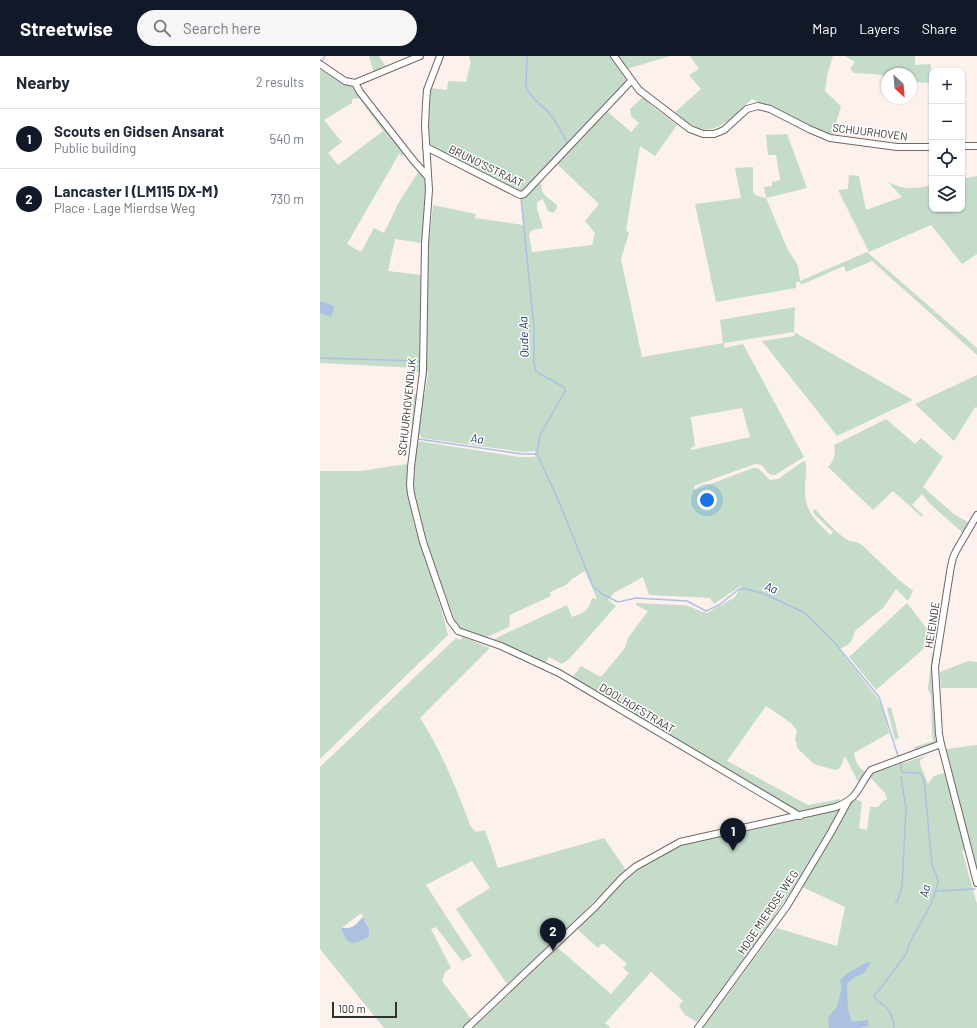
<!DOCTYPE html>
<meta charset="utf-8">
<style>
body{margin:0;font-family:Barlow,sans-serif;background:#f6f6f7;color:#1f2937}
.controls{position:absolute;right:12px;top:12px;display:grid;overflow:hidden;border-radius:8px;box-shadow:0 1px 3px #0004}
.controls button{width:36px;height:36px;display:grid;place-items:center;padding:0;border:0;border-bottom:1px solid #e0e1e3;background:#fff;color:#1f2937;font:20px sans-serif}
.compass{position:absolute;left:561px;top:12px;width:36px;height:36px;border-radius:50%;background:#fff;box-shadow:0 1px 3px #0004;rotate:154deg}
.scale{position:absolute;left:12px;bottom:10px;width:65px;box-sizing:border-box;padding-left:4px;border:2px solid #34302f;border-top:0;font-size:11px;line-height:14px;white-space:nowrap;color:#34302f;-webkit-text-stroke:3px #fff;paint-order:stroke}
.you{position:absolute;left:387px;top:444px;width:14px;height:14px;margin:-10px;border:3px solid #fff;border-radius:50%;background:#1a73e8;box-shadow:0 0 0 6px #1a73e833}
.badge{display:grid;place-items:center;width:26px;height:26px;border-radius:50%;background:#111827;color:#fff;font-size:13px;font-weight:700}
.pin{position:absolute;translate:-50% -33px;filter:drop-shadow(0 1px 2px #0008)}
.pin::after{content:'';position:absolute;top:21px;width:14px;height:12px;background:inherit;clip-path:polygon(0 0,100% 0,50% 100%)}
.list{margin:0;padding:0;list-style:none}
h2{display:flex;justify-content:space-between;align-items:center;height:52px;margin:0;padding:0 16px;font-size:17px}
h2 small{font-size:13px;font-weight:400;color:#747a83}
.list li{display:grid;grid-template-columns:26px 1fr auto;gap:12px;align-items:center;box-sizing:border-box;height:60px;padding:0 16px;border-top:1px solid #e0e1e3}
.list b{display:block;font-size:15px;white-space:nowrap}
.list p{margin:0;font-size:13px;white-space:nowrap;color:#747a83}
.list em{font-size:13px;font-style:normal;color:#747a83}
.icon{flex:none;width:22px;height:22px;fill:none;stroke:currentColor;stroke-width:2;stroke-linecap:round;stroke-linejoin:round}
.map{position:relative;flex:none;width:657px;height:972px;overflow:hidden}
header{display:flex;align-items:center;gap:24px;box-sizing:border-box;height:56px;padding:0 20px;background:#111827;color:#fff}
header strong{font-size:19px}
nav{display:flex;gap:22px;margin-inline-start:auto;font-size:14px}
.search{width:280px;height:36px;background:#f6f6f7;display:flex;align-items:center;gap:10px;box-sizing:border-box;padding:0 14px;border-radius:22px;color:#747a83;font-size:15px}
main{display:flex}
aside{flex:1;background:#fff}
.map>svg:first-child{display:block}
</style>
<header>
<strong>Streetwise</strong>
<div class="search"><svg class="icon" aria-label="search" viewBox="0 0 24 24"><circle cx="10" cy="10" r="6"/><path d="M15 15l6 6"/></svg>Search here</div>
<nav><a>Map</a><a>Layers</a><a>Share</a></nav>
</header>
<main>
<aside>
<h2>Nearby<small>2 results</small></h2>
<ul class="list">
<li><span class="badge">1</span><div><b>Scouts en Gidsen Ansarat</b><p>Public building</p></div><em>540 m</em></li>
<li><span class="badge">2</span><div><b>Lancaster I (LM115 DX-M)</b><p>Place · Lage Mierdse Weg</p></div><em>730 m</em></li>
</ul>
</aside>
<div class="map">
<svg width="657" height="972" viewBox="0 0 657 972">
<rect width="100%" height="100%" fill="#fdf1ed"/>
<path fill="#c4dcc9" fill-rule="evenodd" d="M49,0H59L66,11L54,17Z
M150,0H290L307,22L308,27L250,87H247L201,137L109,89V87L107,52L110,32L127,34L128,25L146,26L151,6L149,2Z
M297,0H350L307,13Z
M370,0H513L507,20L505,35L521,50L512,81L432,43C418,55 397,82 376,71C368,68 361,61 355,56L381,33L369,19L379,13Z
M525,0H595V9L611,8L610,26L604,27L591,25V18H567V20L553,18L534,17L530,13L535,6Z
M0,13L25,29L33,28L85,97L82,100L79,98L27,188L41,196L54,172L64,177L79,146L99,115L104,122L106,136L102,187L75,183L68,215L101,219V265L105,266L108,194L113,149L156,158L155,162L203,169L201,142L206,141L219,127L222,129C220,139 230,143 237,149V152L233,157L228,155L223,143L217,146V153L223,172L212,174L209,178L212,196L272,189L275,177L265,165L279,148L237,108L287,55L311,76L319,67L311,60L310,53L323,41L333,51L357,69L335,100L320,90L306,174L309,177L301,203L322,301L403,287L400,264L475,251L474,276L593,344L517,380L442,285L475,280L474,276L404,287V292L423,288L484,401L455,419C448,419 446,415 442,409L435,408L374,430L375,434L433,412H438L450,424L458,423L482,406L485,405C487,412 486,420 485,427C484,455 492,460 510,479L513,476L494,458L493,455L495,453C502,461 521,482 530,485C535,486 538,486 542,489L579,524L593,535L588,545L576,533L564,551L535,575L532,584L528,589L519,593L558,643L563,653L569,677L534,697C535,705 538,711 545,716L538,726L525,700L520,712L515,714L494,708L478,693L475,683L477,675L471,667L446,650L407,705L488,749L520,743V747L480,756L251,623L261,610L281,621L305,592L308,582L328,555L316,549V547L361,549L369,550L380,555L387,557L396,552L415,541L422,529L394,548L390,542L329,539L323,521L294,537L288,544L296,550L249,603L242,608L229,601L225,607L172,584L247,549L252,561C264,557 269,554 272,542L277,543L265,515L252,523L246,529L230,536L231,540L190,559L189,571L167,581L141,573L137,570L109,495L95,448L93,434L97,385L199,401H215V395L203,396L101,382V379L91,378L94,338L105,339L108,316H97L96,312L0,307V257L11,260L15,250L0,245ZM39,42L63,75L18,109L8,97L22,86L4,64L32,47V43ZM422,352L430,381L371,394V392L375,390L371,361Z
M467,78L487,132L446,142L467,192L478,210L480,225L547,196L657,292V299L552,205L526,216L524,210L481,229L480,226H476V232L396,246L375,148L421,142L415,112L433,111V136L435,139L446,142L444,131L452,130V126L460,124L456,99H448L446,79Z
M529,119L539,120L546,154L582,141L568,126C584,134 595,133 612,129V153H642V123L657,120V198L642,208L611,169L549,196L518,134L528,133Z
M657,319V352L655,351L634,385L595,348Z
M566,363L595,388L601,382L623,401L603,431L635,459L648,466L643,477L609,447L602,438L592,449L603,459L602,461L573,435L553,454L508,411C514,406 516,397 514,389Z
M87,408V436L96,473L121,552L128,579L0,703V415H40Z
M587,547L615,583L556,634L529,601Z
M143,581L170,592L100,662C122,696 137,734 151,771L156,776L165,774L178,812L284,782L306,814L300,819L198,922L197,920L187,928L136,853L170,832L152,805L106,829L152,900L142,905L116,871L111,873L131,912L125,916L122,925L152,964L143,972H64L0,893V711L136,582L140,584ZM41,857L49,872L25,881L22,872Z
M612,597L614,598L620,687L595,696L594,691L614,685L612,682L611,640L608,633Z
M648,605L657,606V632H621L620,616Z
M571,651L579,682L575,684L567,652Z
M657,689V815L651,792L642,794L657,848V972H383L457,872L517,890L525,851L476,828L447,871L377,966L365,959L359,950L363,945L331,916L285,967L290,971L289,972H153L238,892L291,938L309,917L303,912L307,908L283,887L278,892L257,873L309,819L354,792L368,787L521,753L536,743L542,746L539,772L547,774L550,751H558L562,746L567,743L565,737L550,721L555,716L627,693ZM619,696L627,697L631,715L614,720L608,728L600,708V704L610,698Z"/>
<path fill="#acc1e2" d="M0,245L15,250L11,261L0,257Z
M43,861L49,873V881C32,889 28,891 21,872C34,873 35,869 43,861Z
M547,906H551L544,917L533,922L527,928L528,953L532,966L548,964L549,970L539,972H509L508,961L517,951L522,931L520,925L525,919Z"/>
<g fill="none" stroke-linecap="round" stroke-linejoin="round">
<path stroke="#acc1e2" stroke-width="1.5" d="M207,0L206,31C210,42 221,48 229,57C237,65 242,77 247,87L211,127
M1,7L5,0
M201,142L214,271V308L216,315L220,318L244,331L245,335L220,379L217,398
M0,302L99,305
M106,307L107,310L98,383L202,398H217L237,441L273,530L282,538L298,546L316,542L367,545L386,555L399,549L419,533H427L442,537L485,557L514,586L559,641L579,703
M615,835L655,833
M575,846H577L582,831L586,753L581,721
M574,972C573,964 572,957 566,951C561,947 557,946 554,940L560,933L586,898L589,888L611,848L618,827L617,820L612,810L604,724L600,717L582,716L580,706"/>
<defs>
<path id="minor" d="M120,0L107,34L106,47L105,70L109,134L105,188L103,315L91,411L90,429L91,438L103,486L130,564L138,575L181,590L239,617L480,760
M294,0L319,34L370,73L383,78H394L404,74L427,53L438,50L450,53L489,73L510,82L577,91H612
M0,8L25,25L35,27L100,0
M35,27L40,36L93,104L108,121
M642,90H657
M106,91L200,139L204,138L311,25
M657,459L636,495L633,502L631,510L615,611L619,678L621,688L657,827
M147,972L275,851L302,822L315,811L360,786L516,751C539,742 537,732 551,714L621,688
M378,972L467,850L510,778L527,747"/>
</defs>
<use href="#minor" stroke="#716763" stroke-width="8"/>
<use href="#minor" stroke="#fff" stroke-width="6"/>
</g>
<g text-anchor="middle" stroke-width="3" stroke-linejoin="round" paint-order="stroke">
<g font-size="11" fill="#34302f" stroke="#fff">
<text transform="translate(550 76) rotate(7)" y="4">SCHUURHOVEN</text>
<text transform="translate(166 110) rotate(26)" y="4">BRUNO'SSTRAAT</text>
<text transform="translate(87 351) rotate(-84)" y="4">SCHUURHOVENDIJK</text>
<text transform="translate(612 569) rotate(-81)" y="4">HEIEINDE</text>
<text transform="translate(317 652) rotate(31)" y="4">DOOLHOFSTRAAT</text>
<text transform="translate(448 856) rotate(-56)" y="4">HOGE MIERDSE WEG</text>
</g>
<g font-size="12" font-style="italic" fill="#1f3b66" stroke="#fff">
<text transform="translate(204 281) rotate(-92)" y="4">Oude Aa</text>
<text transform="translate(157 383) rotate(8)" y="4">Aa</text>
<text transform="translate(451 532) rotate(21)" y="4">Aa</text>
<text transform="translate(605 835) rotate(-77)" y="4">Aa</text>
</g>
</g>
</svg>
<div class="controls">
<button>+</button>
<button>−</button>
<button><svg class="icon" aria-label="locate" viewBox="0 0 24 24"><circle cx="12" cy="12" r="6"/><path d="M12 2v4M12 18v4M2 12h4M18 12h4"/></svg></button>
<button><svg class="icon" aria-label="layers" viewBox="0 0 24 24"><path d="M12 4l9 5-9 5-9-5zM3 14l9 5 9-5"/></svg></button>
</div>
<svg class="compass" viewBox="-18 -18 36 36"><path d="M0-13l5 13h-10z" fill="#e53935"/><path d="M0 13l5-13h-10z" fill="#747a83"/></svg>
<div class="scale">100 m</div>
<div class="you"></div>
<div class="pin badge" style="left:413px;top:795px">1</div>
<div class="pin badge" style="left:233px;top:895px">2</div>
</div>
</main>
